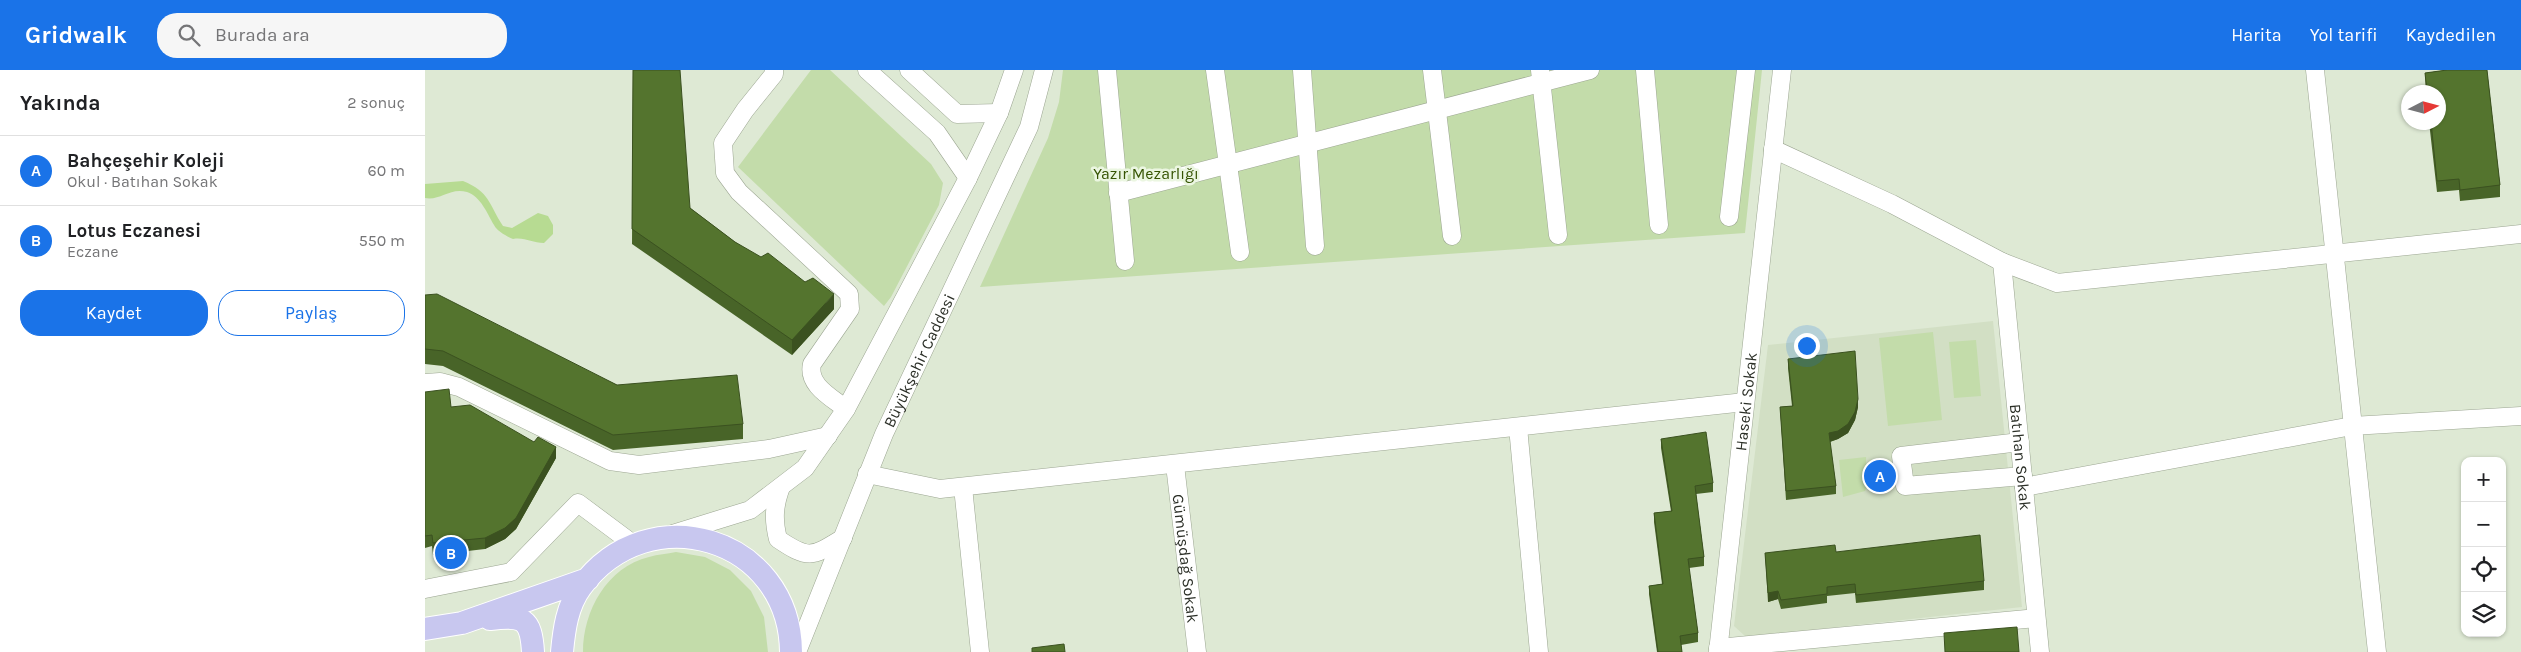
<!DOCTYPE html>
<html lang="tr">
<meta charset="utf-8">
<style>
body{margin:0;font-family:Karla,sans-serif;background:#f6f6f6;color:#202124}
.controls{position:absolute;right:15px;bottom:15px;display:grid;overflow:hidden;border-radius:10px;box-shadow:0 1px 4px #0004}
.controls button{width:45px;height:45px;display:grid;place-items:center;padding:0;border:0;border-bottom:1px solid #e0e0e0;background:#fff;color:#202124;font:25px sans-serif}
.compass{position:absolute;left:1976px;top:15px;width:45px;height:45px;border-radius:50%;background:#fff;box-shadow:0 1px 4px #0004;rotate:84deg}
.you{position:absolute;left:1381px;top:275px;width:18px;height:18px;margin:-12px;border:4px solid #fff;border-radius:50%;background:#1a73e8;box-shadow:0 0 0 8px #1a73e833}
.badge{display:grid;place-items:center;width:32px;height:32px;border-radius:50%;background:#1a73e8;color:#fff;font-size:16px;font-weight:700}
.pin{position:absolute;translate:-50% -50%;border:2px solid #fff;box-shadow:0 1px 5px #0006}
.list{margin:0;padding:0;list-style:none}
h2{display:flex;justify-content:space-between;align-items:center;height:65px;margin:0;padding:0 20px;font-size:21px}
h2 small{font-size:16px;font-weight:400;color:#757577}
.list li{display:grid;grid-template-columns:32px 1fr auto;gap:15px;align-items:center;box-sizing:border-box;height:70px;padding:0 20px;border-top:1px solid #e0e0e0}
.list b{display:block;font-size:19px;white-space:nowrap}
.list p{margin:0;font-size:16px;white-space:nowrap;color:#757577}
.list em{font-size:16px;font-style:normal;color:#757577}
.actions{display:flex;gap:10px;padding:15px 20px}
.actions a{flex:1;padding:11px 0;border:1px solid #1a73e8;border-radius:20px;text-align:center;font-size:18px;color:#1a73e8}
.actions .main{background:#1a73e8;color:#fff}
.icon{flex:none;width:28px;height:28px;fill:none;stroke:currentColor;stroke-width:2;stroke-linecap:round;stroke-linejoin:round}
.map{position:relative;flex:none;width:2096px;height:582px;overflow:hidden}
header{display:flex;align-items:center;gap:30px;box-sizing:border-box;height:70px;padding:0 25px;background:#1a73e8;color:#fff}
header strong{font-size:24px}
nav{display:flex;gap:28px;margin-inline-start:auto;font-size:18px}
.search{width:350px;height:45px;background:#f6f6f6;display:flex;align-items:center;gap:12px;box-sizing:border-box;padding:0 18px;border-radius:20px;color:#757577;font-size:19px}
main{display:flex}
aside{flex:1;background:#fff}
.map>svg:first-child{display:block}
</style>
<header>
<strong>Gridwalk</strong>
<div class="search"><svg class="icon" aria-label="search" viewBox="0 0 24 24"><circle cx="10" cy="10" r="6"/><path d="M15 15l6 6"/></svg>Burada ara</div>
<nav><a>Harita</a><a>Yol tarifi</a><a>Kaydedilen</a></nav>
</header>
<main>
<aside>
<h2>Yakında<small>2 sonuç</small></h2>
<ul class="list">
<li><span class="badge">A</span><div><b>Bahçeşehir Koleji</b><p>Okul · Batıhan Sokak</p></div><em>60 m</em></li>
<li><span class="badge">B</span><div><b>Lotus Eczanesi</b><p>Eczane</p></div><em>550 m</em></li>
</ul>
<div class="actions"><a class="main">Kaydet</a><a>Paylaş</a></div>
</aside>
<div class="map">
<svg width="2096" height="582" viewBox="0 0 2096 582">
<rect width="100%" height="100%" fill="#dee9d4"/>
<path fill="#d2dfc4" d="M1568,251L1597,537L1321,567L1309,556L1343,275Z"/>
<path fill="#c3dcaa" d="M386,0H405L506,94L518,113L514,135L466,227L459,236L313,97Z
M638,0H1337L1320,163L555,217L623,68L634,32Z
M1508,262L1517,350L1463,356L1454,268Z
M1551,270L1556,326L1529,328L1524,272Z
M1441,387L1442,416L1440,421L1418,427L1414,390Z
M251,482L280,487L305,500L326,521L339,547L343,582H158C158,541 182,497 224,487C233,484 242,484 251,482Z"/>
<path fill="#b7db92" d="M38,111C65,122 63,133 78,156L87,158L113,143L123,146L128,155V164L119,173C107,173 100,167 88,169C81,166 72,161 69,155C62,143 56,127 42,122C25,117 15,131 0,128V114Z"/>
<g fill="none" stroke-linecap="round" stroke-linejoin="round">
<defs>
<g id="minor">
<path d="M349,0V4L320,40L298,73L300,103L314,122L424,224L425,239L387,294C382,315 406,327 421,339"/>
<path d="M442,0L512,63L543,108"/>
<path d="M484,0L532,44L574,43"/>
<path d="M682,0L700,191"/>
<path d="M790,0L815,182"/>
<path d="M877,0L890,176"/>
<path d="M1007,0L1027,166"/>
<path d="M1115,0L1133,165"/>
<path d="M1220,0L1234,155"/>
<path d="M1890,0L1952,582"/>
<path d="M1348,79L1467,134L1577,192L1632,213L2096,164"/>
<path d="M693,123L1165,0"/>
<path d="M1304,147L1321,0"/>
<path id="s1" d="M1577,192L1615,582"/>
<path d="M0,313L15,312L34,317L185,391L214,395L344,379L403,366"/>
<path d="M1093,357L1114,582"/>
<path d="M1595,372L1476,386L1480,416L1598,406"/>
<path id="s2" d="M750,395L772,582"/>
<path d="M442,404L515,419L1320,332"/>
<path d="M356,417C349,436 348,449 353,469C384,490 387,487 418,468"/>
<path d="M538,417L555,582"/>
<path d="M1599,417L1927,356L2096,346"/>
<path d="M244,465L325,440L380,398L421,339L543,108L574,43L589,0"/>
<path d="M0,519L86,502L153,433L208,474"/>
<path d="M1293,578L1611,548"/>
<path id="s3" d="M372,582L459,364L604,57L619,0"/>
<path id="s4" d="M1293,582L1357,0"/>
</g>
<path id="major" d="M65,549C98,545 106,548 108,582
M0,559L37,553L163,509
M137,582C139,560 142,536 156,517C223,425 365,467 366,582"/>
</defs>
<use href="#minor" stroke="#9ca692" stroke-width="19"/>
<use href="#major" stroke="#fff" stroke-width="24"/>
<use href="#minor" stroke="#fff" stroke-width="18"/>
<use href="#major" stroke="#c8c7ef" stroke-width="22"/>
</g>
<path fill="#486428" d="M208,0L265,138L310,172L409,239L367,285L207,174Z
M2022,0H2062L2075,115V127L2035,131L2034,120L2012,122L2004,52H2014V22H2001L2000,3Z
M0,225L192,315L318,354V369L188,380L18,296L0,294Z
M1363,289L1433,337L1430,350L1423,363L1413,369L1405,372L1411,416V424L1361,430L1355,337L1367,336L1363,298Z
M0,322L26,337L131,388L91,459L80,469L60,479L8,485L7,476L0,478Z
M1236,369L1288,413V422L1271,424L1279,487V496L1264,498L1273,563V572L1256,575L1257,582H1232L1224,524V516L1237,514L1229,452V443L1246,441L1236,378Z
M1411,482L1559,511V520L1431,533L1430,523L1402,526V533L1356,539L1353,529L1343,532L1340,483Z"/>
<path fill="#3b5120" d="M409,224V239L367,285V270Z
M1433,329V337L1430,350L1423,363L1413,369L1404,372V363Z
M131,377V388L91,459L80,469L60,479V468Z
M1353,521V529L1343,532V523Z"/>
<path fill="#54742e" stroke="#3b5120" d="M208,0H255L265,138L310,172L336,187L343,183L380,212L388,208L409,224L367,270L207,159Z
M2022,0H2062L2075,115L2035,120L2034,109L2012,111L2006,52H2014V22H2002L2000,3Z
M12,224L192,315L312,305L318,354L188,365L18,281L0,279V225Z
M1430,281L1433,329L1430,342L1423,354L1413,361L1404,363L1411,416L1361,421L1355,337L1368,336L1363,289Z
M24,319L26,337L45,335L109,372L113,367L131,377L91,448L80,458L60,468L8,473L7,465L0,466V322Z
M1281,362L1288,413L1270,416L1279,487L1263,489L1273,563L1255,566L1257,582H1233L1224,516L1238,514L1229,443L1247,441L1236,369Z
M1555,465L1559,511L1431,525L1430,514L1402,517V524L1356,530L1353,521L1343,523L1340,483L1410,475L1411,482Z
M1592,557L1594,582H1520L1519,563Z
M639,574L640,582H607V578Z"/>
<g text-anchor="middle" stroke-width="5" stroke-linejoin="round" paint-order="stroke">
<g font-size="16" fill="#365403" stroke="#ebf6e1">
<text x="721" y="109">Yazır Mezarlığı</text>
</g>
<g font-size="16" fill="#2b2f27" stroke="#ebf6e1">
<text dy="6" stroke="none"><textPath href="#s3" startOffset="316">Büyükşehir Caddesi</textPath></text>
<text dy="6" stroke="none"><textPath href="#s4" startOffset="252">Haseki Sokak</textPath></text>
<text dy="6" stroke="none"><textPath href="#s1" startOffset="196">Batıhan Sokak</textPath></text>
<text dy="6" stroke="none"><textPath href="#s2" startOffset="94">Gümüşdağ Sokak</textPath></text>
</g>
</g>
</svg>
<div class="controls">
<button>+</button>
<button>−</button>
<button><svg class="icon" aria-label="locate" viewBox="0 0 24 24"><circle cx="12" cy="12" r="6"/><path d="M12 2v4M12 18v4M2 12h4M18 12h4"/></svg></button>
<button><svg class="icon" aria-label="layers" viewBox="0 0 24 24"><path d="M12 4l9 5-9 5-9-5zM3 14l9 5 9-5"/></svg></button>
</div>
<svg class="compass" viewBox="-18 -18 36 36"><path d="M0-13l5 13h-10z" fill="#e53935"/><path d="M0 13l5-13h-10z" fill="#757577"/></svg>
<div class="you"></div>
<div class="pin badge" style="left:1455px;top:406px">A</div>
<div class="pin badge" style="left:26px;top:483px">B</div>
</div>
</main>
